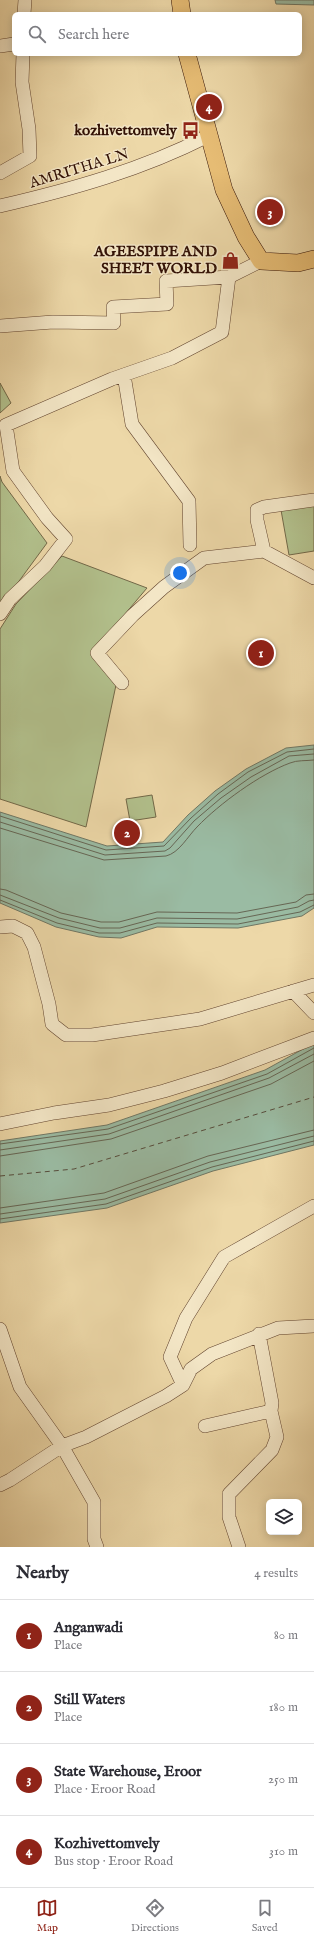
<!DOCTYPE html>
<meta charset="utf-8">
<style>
body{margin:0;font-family:"IM FELL English",serif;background:#f7f7f7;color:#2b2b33}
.controls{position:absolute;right:12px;bottom:12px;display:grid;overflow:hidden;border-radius:6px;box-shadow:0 2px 10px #0003}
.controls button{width:36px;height:36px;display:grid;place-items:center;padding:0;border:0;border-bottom:1px solid #e1e1e2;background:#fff;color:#2b2b33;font:20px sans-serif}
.you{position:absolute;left:180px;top:573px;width:14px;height:14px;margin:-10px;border:3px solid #fff;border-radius:50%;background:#1a73e8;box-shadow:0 0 0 6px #1a73e833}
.badge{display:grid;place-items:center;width:26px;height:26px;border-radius:50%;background:#8f2418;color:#fff;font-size:13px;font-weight:700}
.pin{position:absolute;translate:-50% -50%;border:2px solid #fff;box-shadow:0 1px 4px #0006}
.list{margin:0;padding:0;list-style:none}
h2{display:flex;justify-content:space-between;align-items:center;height:52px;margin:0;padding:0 16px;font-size:17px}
h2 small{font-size:13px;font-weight:400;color:#7c7c81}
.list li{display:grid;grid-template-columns:26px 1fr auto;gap:12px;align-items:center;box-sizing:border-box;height:72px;padding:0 16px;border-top:1px solid #e1e1e2}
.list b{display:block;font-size:15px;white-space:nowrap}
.list p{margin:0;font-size:13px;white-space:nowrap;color:#7c7c81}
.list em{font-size:13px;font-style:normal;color:#7c7c81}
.icon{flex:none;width:22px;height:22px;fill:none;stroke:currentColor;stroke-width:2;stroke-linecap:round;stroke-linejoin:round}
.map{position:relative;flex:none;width:314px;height:1547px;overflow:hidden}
.search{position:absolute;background:#fff;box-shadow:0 2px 10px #0003;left:12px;right:12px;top:12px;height:44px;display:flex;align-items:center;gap:10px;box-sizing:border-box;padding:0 14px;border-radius:6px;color:#7c7c81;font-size:15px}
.sheet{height:340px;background:#fff}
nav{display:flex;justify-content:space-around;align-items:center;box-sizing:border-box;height:56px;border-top:1px solid #e1e1e2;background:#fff;font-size:11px;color:#7c7c81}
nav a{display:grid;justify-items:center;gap:2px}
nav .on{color:#8f2418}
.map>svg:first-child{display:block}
</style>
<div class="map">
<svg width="314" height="1547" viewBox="0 0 314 1547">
<rect width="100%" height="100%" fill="#edd8a8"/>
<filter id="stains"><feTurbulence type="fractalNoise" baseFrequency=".005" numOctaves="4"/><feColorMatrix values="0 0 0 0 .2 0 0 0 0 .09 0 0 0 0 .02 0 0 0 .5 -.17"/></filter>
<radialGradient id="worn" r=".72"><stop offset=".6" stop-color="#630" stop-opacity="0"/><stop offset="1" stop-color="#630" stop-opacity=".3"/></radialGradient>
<path fill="#b2c08c" stroke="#726848" d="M0,383L11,403L0,413Z
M0,476L2,482L47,543L0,607Z
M314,505V551L289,555L281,510Z
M62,556L147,588L92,653L116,685L86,827L0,799V629L16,604Z
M152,795L156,817L130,821L126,799Z"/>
<path fill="#9abba3" stroke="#707764" d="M275,0H314V5L276,4Z
M314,745V908L302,916L238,928L157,927L121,938L99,937L56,927L0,903V812L107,846L163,842L188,815L215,791L246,769L286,748Z
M314,1043V1145L213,1171L107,1208L0,1223V1141L107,1125L265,1070Z"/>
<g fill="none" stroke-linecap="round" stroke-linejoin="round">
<path stroke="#666654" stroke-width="1" d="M0,816L106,850L164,846L191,818L218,794L248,772L287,752L314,749
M0,822L105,855L165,851L170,848L194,821L221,798L251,777L289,756L314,754
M0,828L104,860L166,856C179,853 188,836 197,827C219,804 260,774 290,763C297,760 306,761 314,760
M0,889L6,890L61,913L101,922H119L157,912L237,913L296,902L306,895L314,894
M0,895L59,918L100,928H120L157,918L237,919L298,907L309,901L314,900
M0,900L57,923L99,933H120L157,923L238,924L300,912L314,905
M0,1144L108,1129L267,1074L314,1048
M0,1150L109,1134L269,1078L314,1054
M0,1156L111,1139L271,1084L314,1061
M0,1208L104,1193L208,1156L314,1130
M0,1214L105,1199L210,1162L314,1136
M0,1219L106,1204L212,1167L314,1141"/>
<path stroke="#564c3c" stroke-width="1" stroke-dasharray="5 4" stroke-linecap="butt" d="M0,1176L74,1169L314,1097"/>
<defs>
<path id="minor" d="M24,14L25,0
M0,46L14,44
M0,173L30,156L29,129L22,82L23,54
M0,206C73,189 141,170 208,136
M0,326L53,322L114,323L113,307L167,304L166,281L229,277
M124,375L132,424L189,501L190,545
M314,500L264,507L257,510V520L264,551L314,578
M0,614L10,599L45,566L66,539L47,518L13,471L6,425L112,379L172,358L222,332L229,277L261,261
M122,683L97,653L133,615L164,587L204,558L264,551
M0,927L13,926L27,933L34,947L49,1004L52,1024L66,1035H92L200,1019L314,985
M293,991L314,1013
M0,1124L54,1113L109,1105L164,1091L222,1073L314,1038
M0,1329L20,1387L62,1446L94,1502V1539L97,1547
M183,1385L170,1357L186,1318L224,1257L314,1206
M205,1426L271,1411L272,1403L259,1334
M0,1485L10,1480L62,1446L86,1437L166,1396L183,1385L191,1369L212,1354L278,1328L314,1326
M239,1547L229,1517V1494L272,1450L277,1437L271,1411"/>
<path id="major" d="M180,0L182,14
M187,54L224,190L246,237L261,261L298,263L314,259"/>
</defs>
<use href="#minor" stroke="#61432e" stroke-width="14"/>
<use href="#major" stroke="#321105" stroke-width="18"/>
<use href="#minor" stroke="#f3e6c6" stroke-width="13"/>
<use href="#major" stroke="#e6bc74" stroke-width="17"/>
</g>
<defs>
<symbol id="bus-bare" viewBox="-9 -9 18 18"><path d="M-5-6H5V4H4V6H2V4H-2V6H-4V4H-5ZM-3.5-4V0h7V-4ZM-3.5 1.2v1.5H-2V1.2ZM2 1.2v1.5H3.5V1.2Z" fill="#8f2418" stroke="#f3e6c6" stroke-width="2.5" paint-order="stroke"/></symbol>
<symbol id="shop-bare" viewBox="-9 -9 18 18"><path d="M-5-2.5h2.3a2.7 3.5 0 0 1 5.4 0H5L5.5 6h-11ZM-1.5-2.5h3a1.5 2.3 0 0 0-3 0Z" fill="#8f2418" stroke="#f3e6c6" stroke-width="2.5" paint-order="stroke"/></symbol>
</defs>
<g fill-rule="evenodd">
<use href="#bus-bare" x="178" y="118" width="25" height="25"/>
<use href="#shop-bare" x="218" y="248" width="25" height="25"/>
</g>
<g text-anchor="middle" stroke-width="3" stroke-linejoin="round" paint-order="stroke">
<g font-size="15" font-weight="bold" fill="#321105" stroke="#f3e6c6" text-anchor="end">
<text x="177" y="135">kozhivettomvely</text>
<text x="217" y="256">AGEESPIPE AND<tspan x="217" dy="17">SHEET WORLD</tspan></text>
</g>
<g font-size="15" fill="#321105" stroke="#f3e6c6">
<text transform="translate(79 168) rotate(-17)" y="5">AMRITHA LN</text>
</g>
</g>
<rect width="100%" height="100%" filter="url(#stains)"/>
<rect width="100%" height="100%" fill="url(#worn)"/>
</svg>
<div class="controls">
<button><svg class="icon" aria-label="layers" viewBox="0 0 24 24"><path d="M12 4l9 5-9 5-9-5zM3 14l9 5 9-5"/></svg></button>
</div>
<div class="you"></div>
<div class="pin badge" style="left:261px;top:653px">1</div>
<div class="pin badge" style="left:127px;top:833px">2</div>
<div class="pin badge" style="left:270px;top:212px">3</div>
<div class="pin badge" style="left:209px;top:107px">4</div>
<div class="search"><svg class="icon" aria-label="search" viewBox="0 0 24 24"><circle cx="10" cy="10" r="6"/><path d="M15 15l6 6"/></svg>Search here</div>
</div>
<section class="sheet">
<h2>Nearby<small>4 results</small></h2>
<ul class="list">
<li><span class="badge">1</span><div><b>Anganwadi</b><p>Place</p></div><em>80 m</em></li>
<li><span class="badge">2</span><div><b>Still Waters</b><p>Place</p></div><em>180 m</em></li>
<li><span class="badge">3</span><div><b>State Warehouse, Eroor</b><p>Place · Eroor Road</p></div><em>250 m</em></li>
<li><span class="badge">4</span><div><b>Kozhivettomvely</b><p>Bus stop · Eroor Road</p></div><em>310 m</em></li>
</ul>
</section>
<nav>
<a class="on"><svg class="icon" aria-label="map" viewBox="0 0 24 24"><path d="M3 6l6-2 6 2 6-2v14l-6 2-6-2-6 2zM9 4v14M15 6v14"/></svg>Map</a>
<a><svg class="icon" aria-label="directions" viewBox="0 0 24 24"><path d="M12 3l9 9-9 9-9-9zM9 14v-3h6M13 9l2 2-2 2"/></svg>Directions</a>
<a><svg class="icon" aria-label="saved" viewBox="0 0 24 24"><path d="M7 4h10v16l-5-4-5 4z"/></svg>Saved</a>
</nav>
